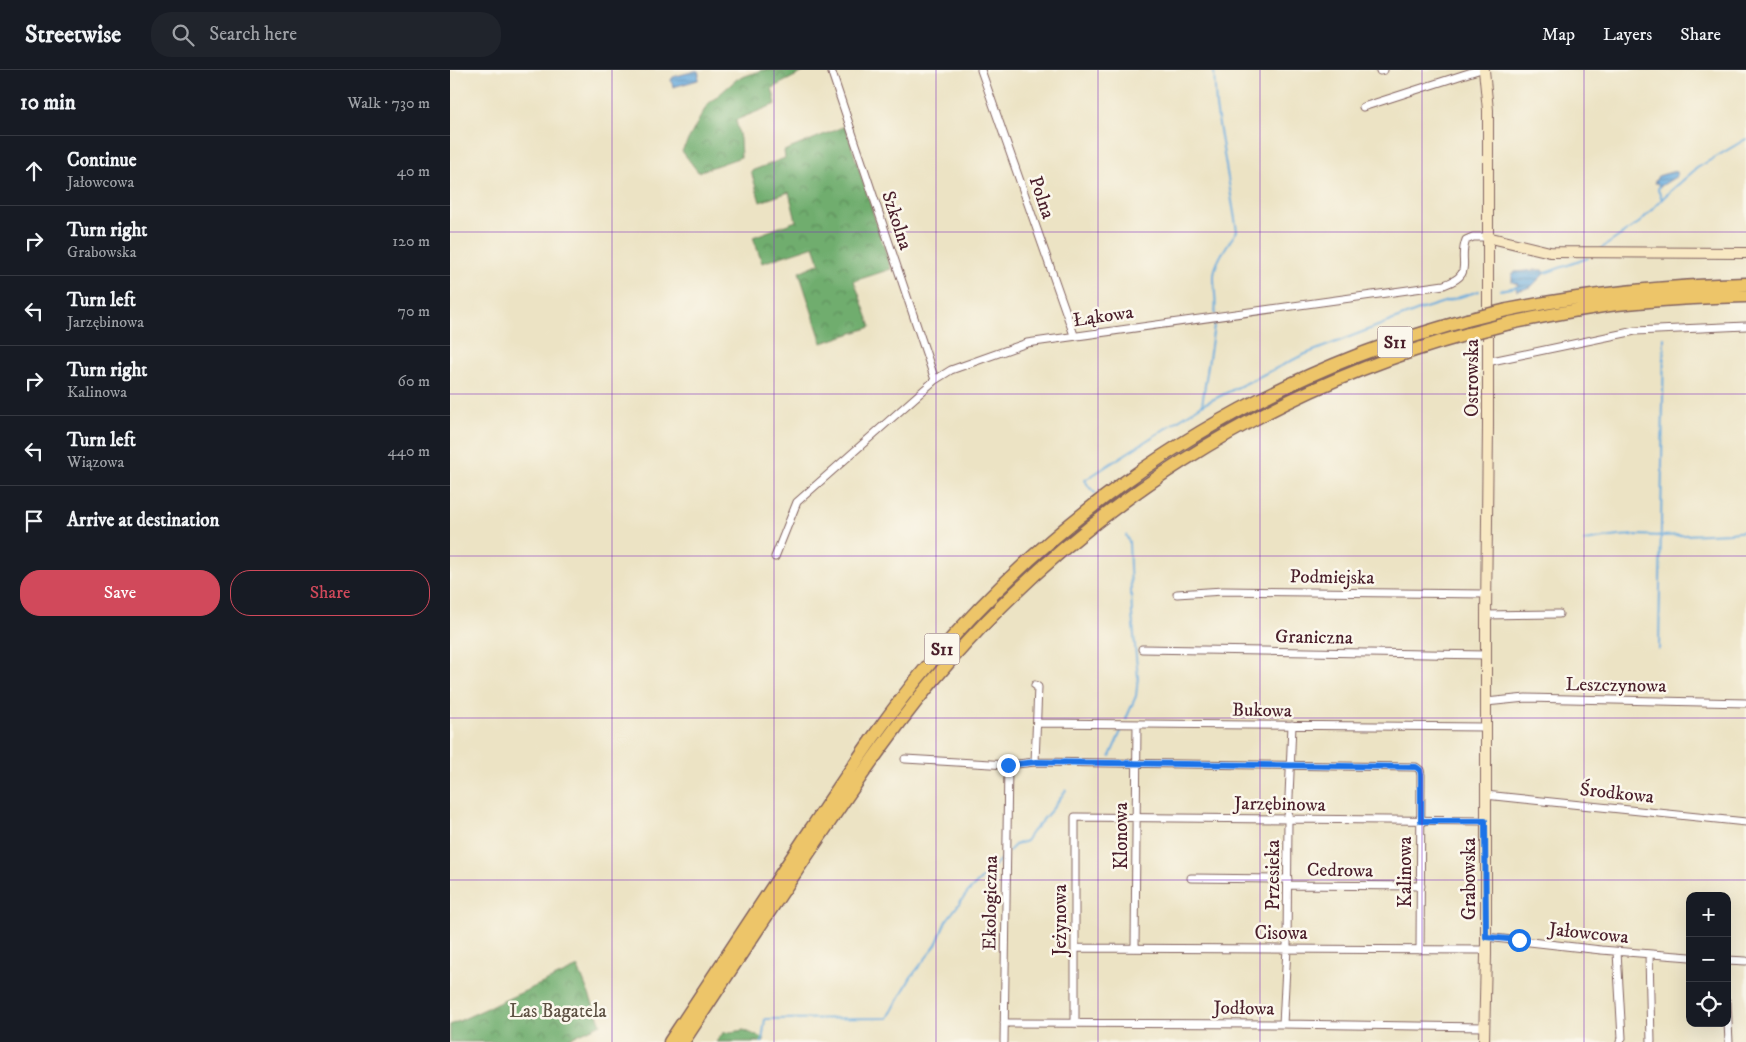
<!DOCTYPE html>
<meta charset="utf-8">
<style>
body{margin:0;font-family:"IM FELL DW Pica",serif;background:#20242c;color:#f1f3f6}
.controls{position:absolute;right:15px;bottom:15px;display:grid;overflow:hidden;border-radius:10px;box-shadow:0 5px 20px #0002}
.controls button{width:45px;height:45px;display:grid;place-items:center;padding:0;border:0;border-bottom:1px solid #363941;background:#171b24;color:#f1f3f6;font:25px sans-serif}
.stop{position:absolute;width:15px;height:15px;margin:-11px;border:4px solid #1a73e8;border-radius:50%;background:#fff}
.stop.end{background:#1a73e8;border-color:#fff;box-shadow:0 1px 5px #0008}
.list{margin:0;padding:0;list-style:none}
h2{display:flex;justify-content:space-between;align-items:center;height:65px;margin:0;padding:0 20px;font-size:21px}
h2 small{font-size:16px;font-weight:400;color:#9ea1a6}
.list li{display:grid;grid-template-columns:32px 1fr auto;gap:15px;align-items:center;box-sizing:border-box;height:70px;padding:0 20px;border-top:1px solid #363941}
.list b{display:block;font-size:19px;white-space:nowrap}
.list p{margin:0;font-size:16px;white-space:nowrap;color:#9ea1a6}
.list em{font-size:16px;font-style:normal;color:#9ea1a6}
.actions{display:flex;gap:10px;padding:15px 20px}
.actions a{flex:1;padding:11px 0;border:1px solid #d1495b;border-radius:20px;text-align:center;font-size:18px;color:#d1495b}
.actions .main{background:#d1495b;color:#fff}
.icon{flex:none;width:28px;height:28px;fill:none;stroke:currentColor;stroke-width:2;stroke-linecap:round;stroke-linejoin:round}
.map{position:relative;flex:none;width:1296px;height:972px;overflow:hidden}
header{display:flex;align-items:center;gap:30px;box-sizing:border-box;height:70px;padding:0 25px;background:#171b24;border-bottom:1px solid #363941}
header strong{font-size:24px}
nav{display:flex;gap:28px;margin-inline-start:auto;font-size:18px}
.search{width:350px;height:45px;background:#20242c;display:flex;align-items:center;gap:12px;box-sizing:border-box;padding:0 18px;border-radius:20px;color:#9ea1a6;font-size:19px}
main{display:flex}
aside{flex:1;background:#171b24}
.map>svg:first-child{display:block}
</style>
<header>
<strong>Streetwise</strong>
<div class="search"><svg class="icon" aria-label="search" viewBox="0 0 24 24"><circle cx="10" cy="10" r="6"/><path d="M15 15l6 6"/></svg>Search here</div>
<nav><a>Map</a><a>Layers</a><a>Share</a></nav>
</header>
<main>
<aside>
<h2>10 min<small>Walk · 730 m</small></h2>
<ul class="list">
<li><svg class="icon" aria-label="ahead" viewBox="0 0 24 24"><path d="M12 20V5M6 11l6-6 6 6"/></svg><div><b>Continue</b><p>Jałowcowa</p></div><em>40 m</em></li>
<li><svg class="icon" aria-label="right" viewBox="0 0 24 24"><path d="M7 20v-9h11M14 6l5 5-5 5"/></svg><div><b>Turn right</b><p>Grabowska</p></div><em>120 m</em></li>
<li><svg class="icon" aria-label="left" viewBox="0 0 24 24"><path d="M17 20v-9H6M10 6l-5 5 5 5"/></svg><div><b>Turn left</b><p>Jarzębinowa</p></div><em>70 m</em></li>
<li><svg class="icon" aria-label="right" viewBox="0 0 24 24"><path d="M7 20v-9h11M14 6l5 5-5 5"/></svg><div><b>Turn right</b><p>Kalinowa</p></div><em>60 m</em></li>
<li><svg class="icon" aria-label="left" viewBox="0 0 24 24"><path d="M17 20v-9H6M10 6l-5 5 5 5"/></svg><div><b>Turn left</b><p>Wiązowa</p></div><em>440 m</em></li>
<li><svg class="icon" aria-label="arrive" viewBox="0 0 24 24"><path d="M6 21V4h12l-3 4 3 4H6"/></svg><div><b>Arrive at destination</b></div></li>
</ul>
<div class="actions"><a class="main">Save</a><a>Share</a></div>
</aside>
<div class="map">
<svg width="1296" height="972" viewBox="0 0 1296 972">
<defs>
<pattern id="forest-crowns" width="20" height="18" patternUnits="userSpaceOnUse" patternTransform="scale(1.25)"><rect width="20" height="18" fill="#70ad6e"/><path d="M2 6a3 3 0 1 1 6 0M12 15a3 3 0 1 1 6 0" fill="none" stroke="#5e8c5b"/></pattern>
<pattern id="water-rules" width="6" height="5" patternUnits="userSpaceOnUse" patternTransform="scale(1.25)"><rect width="6" height="5" fill="#69abdd"/><path d="M0 2.5h6" fill="none" stroke="#588bb3"/></pattern>
</defs>
<rect width="100%" height="100%" fill="#fbf7ec"/>
<filter id="ink" filterUnits="userSpaceOnUse"><feTurbulence type="fractalNoise" baseFrequency=".02" numOctaves="2"/><feDisplacementMap in="SourceGraphic" scale="10" xChannelSelector="R" yChannelSelector="G"/><feConvolveMatrix kernelMatrix="1 2 1 2 8 2 1 2 1" color-interpolation-filters="sRGB"/></filter>
<filter id="wash" filterUnits="userSpaceOnUse"><feTurbulence type="fractalNoise" baseFrequency=".0096" numOctaves="4" result="noise"/><feDisplacementMap in="SourceGraphic" scale="20" xChannelSelector="R" yChannelSelector="G"/><feGaussianBlur stdDeviation="1.12" result="paint"/><feColorMatrix in="noise" values="0 0 0 0 0 0 0 0 0 0 0 0 0 0 0 0 0 1.4 0 .05"/><feComposite in="paint" operator="in"/></filter>
<g filter="url(#wash)">
<rect width="100%" height="100%" fill="#ece3c4"/>
<path fill="url(#forest-crowns)" stroke="#5d664c" d="M312,0H357L322,18L326,34L286,50L290,69L291,87L248,102L232,81L257,35L287,9Z
M395,56L441,199L404,211L421,257L372,273L349,202L370,193L364,176L312,193L303,167L346,151L339,122L310,132L301,101L335,88L334,81Z
M128,897L151,954L112,972H0V955Z
M294,960L314,969V972H266L273,963Z"/>
<path fill="url(#water-rules)" stroke="#5a6584" d="M245,1H248L249,4L248,10L223,17L221,10L223,7Z
M1225,101L1227,103V106L1211,116H1209L1207,113H1204L1208,106Z
M1086,200H1093L1095,203L1081,217L1067,221L1066,217L1068,214L1062,212V204L1065,202Z"/>
<g fill="none" stroke-linecap="round" stroke-linejoin="round">
<path stroke="#69abdd" stroke-width="2" d="M764,0L766,37L787,161C779,173 763,193 764,208C764,220 767,232 765,244
M1209,116L1208,120L1212,129
M1152,178L1190,152L1215,126L1247,98L1296,69
M1095,203L1138,188
M1050,220L1066,217
M752,335L765,249
M645,423L639,417L635,410L752,335L853,285L969,240L1029,221
M676,465L679,472L682,544L688,608L686,626L676,649
M1134,471L1168,466L1187,465L1211,466L1280,463L1296,461
M1209,579L1214,268
M660,686L672,659
M559,781L565,775L576,771L582,762L604,737L616,720
M312,972L315,949L438,948L461,907L486,875L496,851L518,822L554,786"/>
</g>
</g>
<g filter="url(#ink)">
<g fill="none" stroke-linecap="round" stroke-linejoin="round">
<defs>
<path id="street" d="M381,0L485,310
M531,0L624,265
M930,1L934,0
M913,37L1028,0
M1037,292L1185,261L1296,256
M325,487L347,432L485,310L501,300L577,273L994,215C1026,204 1007,192 1016,170L1023,167H1037
M727,524L773,521L1036,524
M1036,545L1109,544
M692,579L1036,585
M585,615L588,617L585,692
M1036,632L1076,628L1296,633
M588,653L1035,657
M455,689L558,695L585,692L966,697L970,700L971,705L970,880
M1035,725L1296,752
M741,808L838,809
M838,815L971,816
M1036,867L1151,880L1240,887
M625,878L1036,880
M685,878L687,654
M1167,882L1172,968L1170,972
M1199,884L1201,972
M1277,890L1296,891
M1277,932L1279,972
M625,952V747L1035,751
M554,953L833,954L1034,957
M833,954L837,878L838,750L842,655
M554,972L558,695"/>
<path id="secondary" d="M1037,167L1100,182L1296,183
M1034,972L1036,885V545L1038,356V40L1034,0"/>
<path id="highway" d="M1057,240C1137,224 1215,216 1296,214
M1060,253C1099,245 1138,237 1177,233C1217,229 1256,227 1296,226
M220,972C267,901 314,830 361,759C399,702 437,644 481,592C596,456 740,351 906,286C942,272 979,261 1017,250
M233,972C279,902 325,832 372,763C412,704 452,645 499,592C637,435 816,319 1018,264"/>
</defs>
<use href="#street" stroke="#836461" stroke-width="9"/>
<use href="#secondary" stroke="#836461" stroke-width="12"/>
<use href="#highway" stroke="#836461" stroke-width="15"/>
<use href="#street" stroke="#fff" stroke-width="7"/>
<use href="#secondary" stroke="#f8e8c3" stroke-width="10"/>
<use href="#highway" stroke="#edc569" stroke-width="12"/>
<defs>
<path id="highway-bridge" d="M1017,250L1057,240
M1018,264L1060,253"/>
</defs>
<use href="#highway-bridge" stroke="#836461" stroke-width="15" stroke-linecap="butt"/>
<use href="#highway-bridge" stroke="#edc569" stroke-width="12"/>
</g>
</g>
<g fill="none" stroke-linecap="round" stroke-linejoin="round" filter="url(#ink)">
<path stroke="#1a73e8" stroke-width="6" d="M558,695L586,692L966,697L970,700L971,705V751H1035L1036,867L1069,870"/>
</g>
<path fill="none" stroke="#7b2cbf" stroke-width="1" stroke-opacity="0.55" d="M162,0V972M324,0V972M486,0V972M648,0V972M810,0V972M972,0V972M1134,0V972M0,162H1296M0,324H1296M0,486H1296M0,648H1296M0,810H1296"/>
<g text-anchor="middle" stroke-width="5" stroke-linejoin="round" paint-order="stroke">
<g fill="#fbf7ec" stroke="#7f6065" stroke-width="1">
<rect x="927.5" y="256.5" width="35" height="31" rx="4"/>
<rect x="474.5" y="563.5" width="35" height="31" rx="4"/>
</g>
<g font-size="18" font-weight="bold" fill="#4a1f2b">
<text x="945" y="278">S11</text>
<text x="492" y="585">S11</text>
</g>
<g font-size="19" fill="#4a1f2b" stroke="#fbf7ec">
<text transform="translate(593 127) rotate(71)" y="7">Polna</text>
<text transform="translate(448 150) rotate(72)" y="7">Szkolna</text>
<text transform="translate(653 245) rotate(-8)" y="7">Łąkowa</text>
<text transform="translate(1021 308) rotate(-90)" y="7">Ostrowska</text>
<text transform="translate(882 506) rotate(1)" y="7">Podmiejska</text>
<text transform="translate(864 566) rotate(1)" y="7">Graniczna</text>
<text transform="translate(1166 614) rotate(1)" y="7">Leszczynowa</text>
<text transform="translate(812 639) rotate(1)" y="7">Bukowa</text>
<text transform="translate(1167 722) rotate(6)" y="7">Środkowa</text>
<text transform="translate(830 733) rotate(1)" y="7">Jarzębinowa</text>
<text transform="translate(670 766) rotate(-90)" y="7">Klonowa</text>
<text transform="translate(890 799) rotate(1)" y="7">Cedrowa</text>
<text transform="translate(954 802) rotate(-90)" y="7">Kalinowa</text>
<text transform="translate(822 805) rotate(-90)" y="7">Przesieka</text>
<text transform="translate(1018 809) rotate(-90)" y="7">Grabowska</text>
<text transform="translate(539 833) rotate(-89)" y="7">Ekologiczna</text>
<text transform="translate(609 850) rotate(-90)" y="7">Jeżynowa</text>
<text x="831" y="869">Cisowa</text>
<text transform="translate(1139 862) rotate(6)" y="7">Jałowcowa</text>
<text transform="translate(794 937) rotate(1)" y="7">Jodłowa</text>
</g>
<g font-size="19" fill="#5e5244" stroke="#fbf7ec">
<text x="108" y="947">Las Bagatela</text>
</g>
</g>
</svg>
<div class="controls">
<button>+</button>
<button>−</button>
<button><svg class="icon" aria-label="locate" viewBox="0 0 24 24"><circle cx="12" cy="12" r="6"/><path d="M12 2v4M12 18v4M2 12h4M18 12h4"/></svg></button>
</div>
<div class="stop" style="left:1069px;top:870px"></div>
<div class="stop end" style="left:558px;top:695px"></div>
</div>
</main>
